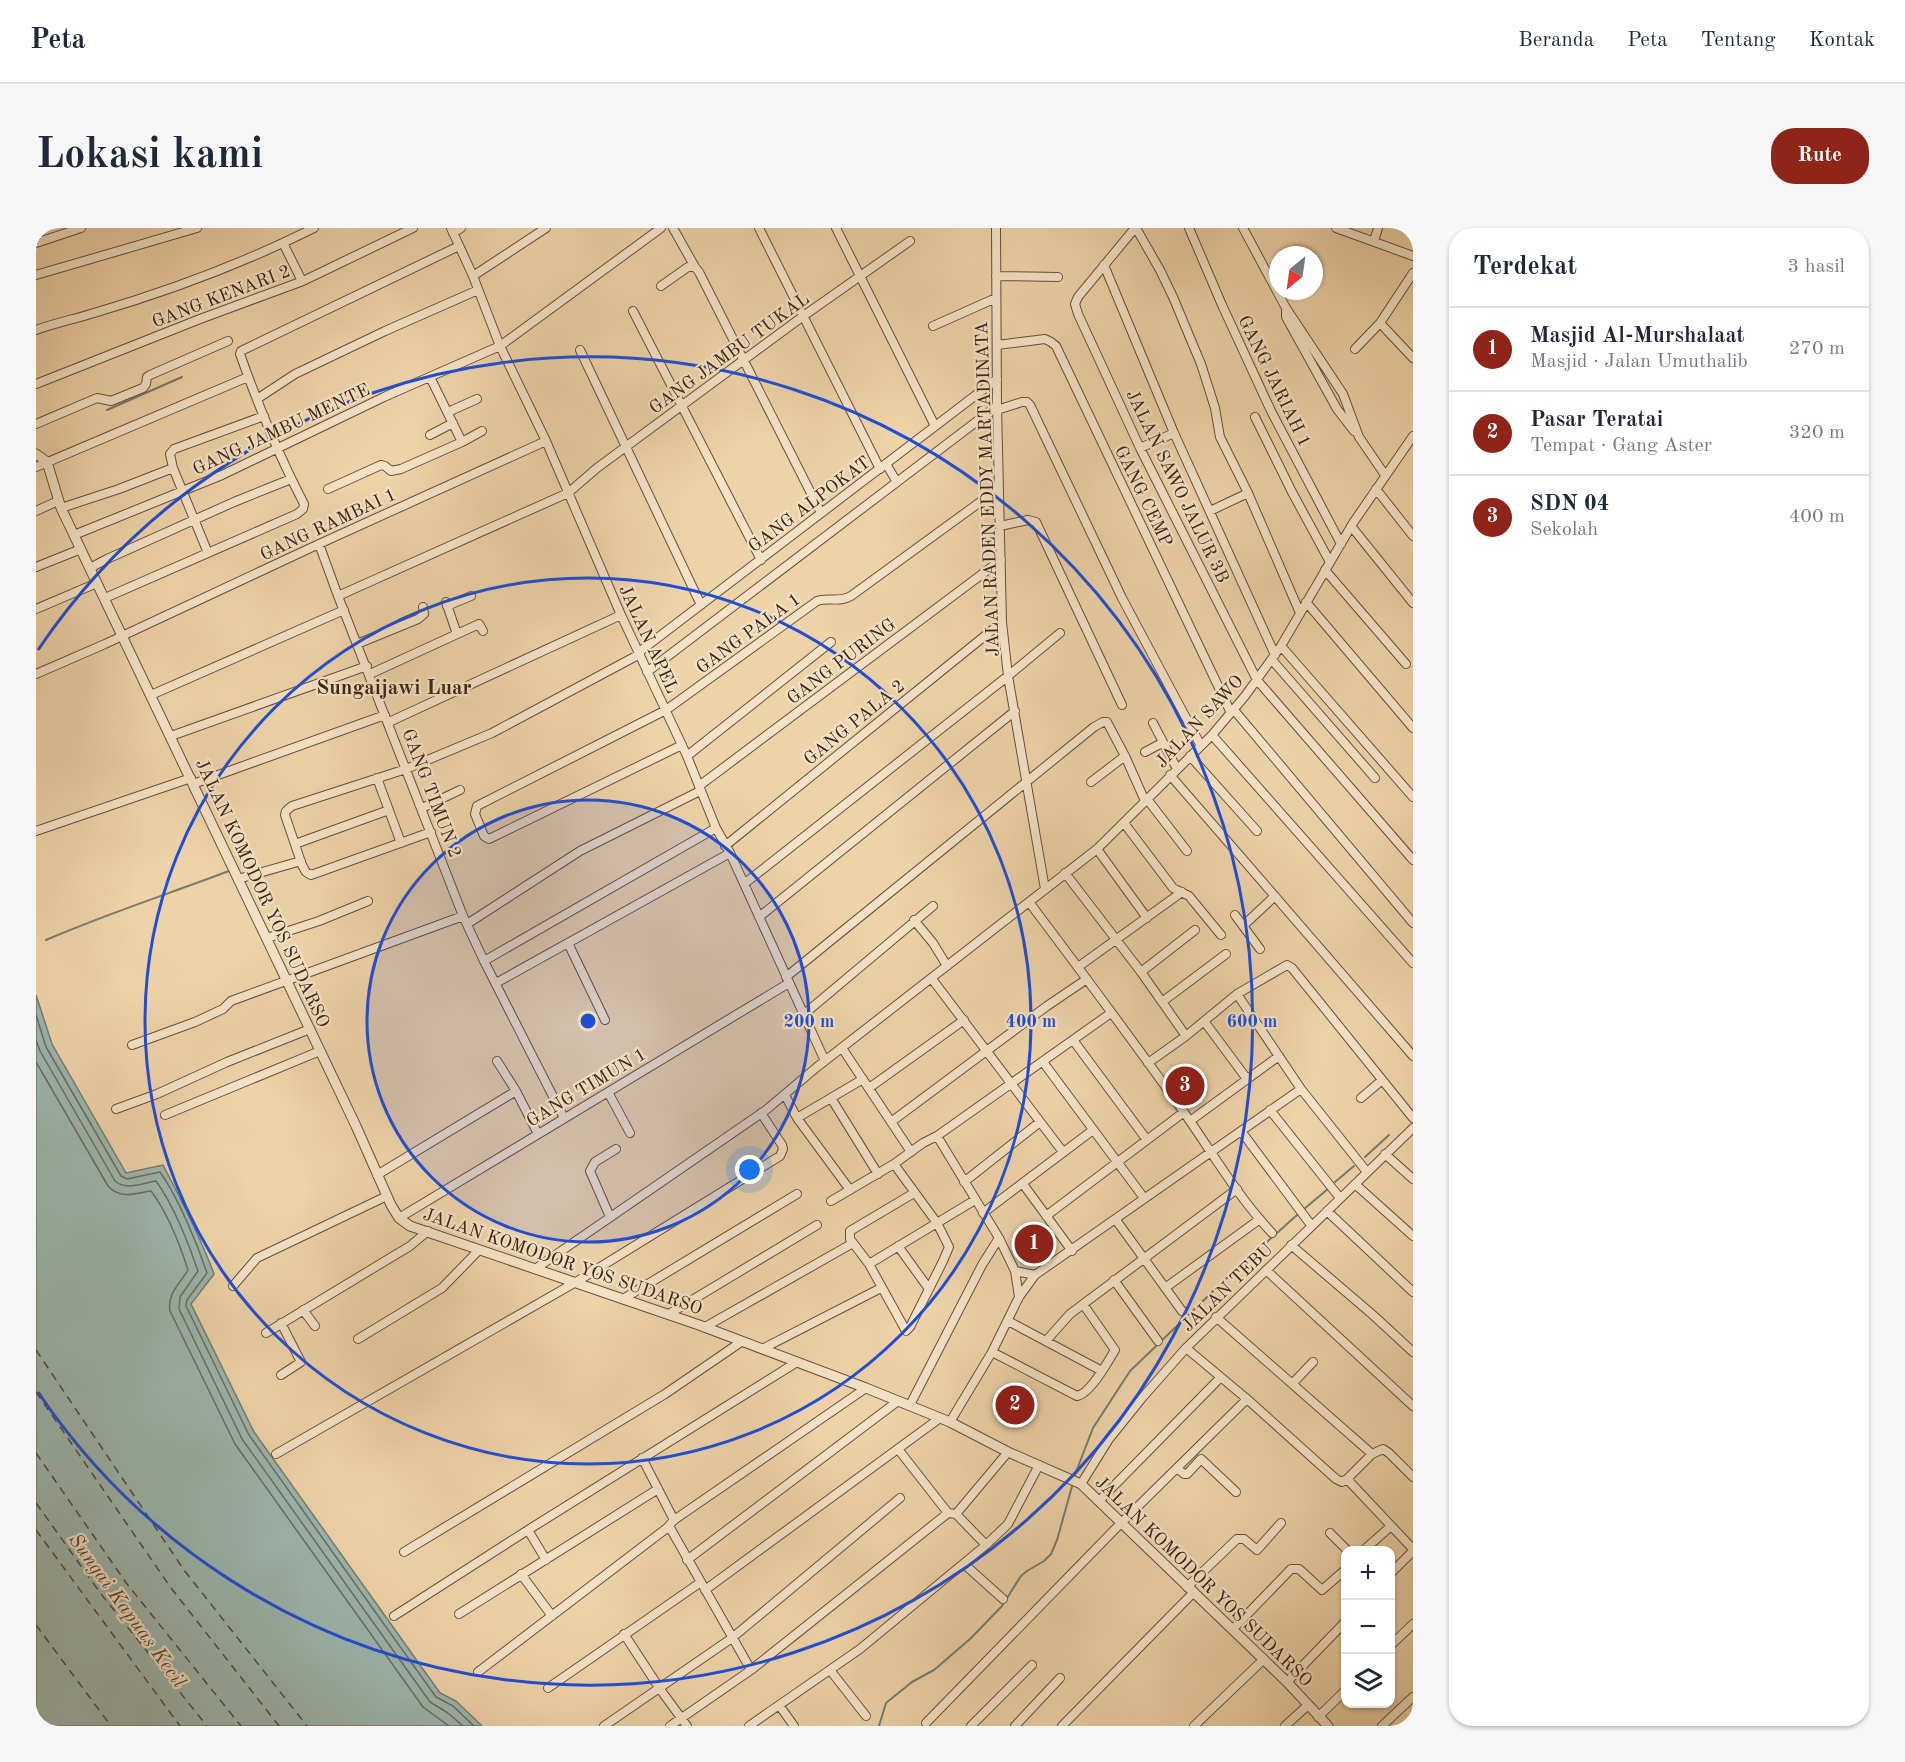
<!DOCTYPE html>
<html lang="id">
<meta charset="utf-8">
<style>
body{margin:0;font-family:"Old Standard TT",serif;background:#f6f6f7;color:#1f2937}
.controls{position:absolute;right:18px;bottom:18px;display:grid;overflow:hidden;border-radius:12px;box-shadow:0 2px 4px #0004}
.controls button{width:54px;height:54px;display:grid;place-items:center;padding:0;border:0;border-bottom:2px solid #e0e1e3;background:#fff;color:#1f2937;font:30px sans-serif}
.compass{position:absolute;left:1233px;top:18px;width:54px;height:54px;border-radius:50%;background:#fff;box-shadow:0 2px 4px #0004;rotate:209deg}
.you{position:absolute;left:714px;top:942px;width:21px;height:21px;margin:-15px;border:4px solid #fff;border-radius:50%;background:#1a73e8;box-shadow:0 0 0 9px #1a73e833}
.badge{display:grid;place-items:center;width:39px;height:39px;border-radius:50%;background:#8f2418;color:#fff;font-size:20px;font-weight:700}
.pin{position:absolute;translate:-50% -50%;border:3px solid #fff;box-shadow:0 2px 6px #0006}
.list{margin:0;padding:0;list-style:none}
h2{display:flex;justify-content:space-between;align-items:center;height:78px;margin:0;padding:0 24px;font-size:26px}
h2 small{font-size:20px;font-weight:400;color:#747a83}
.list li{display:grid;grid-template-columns:39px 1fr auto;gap:18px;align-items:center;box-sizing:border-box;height:84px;padding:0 24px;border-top:2px solid #e0e1e3}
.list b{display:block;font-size:22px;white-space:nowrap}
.list p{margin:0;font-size:20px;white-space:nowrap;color:#747a83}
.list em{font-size:20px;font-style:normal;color:#747a83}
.icon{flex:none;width:33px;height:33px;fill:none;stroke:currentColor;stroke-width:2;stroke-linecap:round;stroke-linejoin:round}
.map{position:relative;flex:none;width:1377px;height:1498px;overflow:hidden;border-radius:24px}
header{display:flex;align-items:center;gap:36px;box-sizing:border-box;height:84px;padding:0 30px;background:#fff;border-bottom:2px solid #e0e1e3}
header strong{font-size:28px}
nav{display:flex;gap:33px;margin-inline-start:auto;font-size:21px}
.intro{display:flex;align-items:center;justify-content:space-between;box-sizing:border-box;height:144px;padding:0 36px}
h1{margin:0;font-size:42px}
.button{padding:15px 27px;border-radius:24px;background:#8f2418;color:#fff;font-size:21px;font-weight:700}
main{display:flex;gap:36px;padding:0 36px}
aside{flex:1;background:#fff;border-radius:24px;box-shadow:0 2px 4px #0004}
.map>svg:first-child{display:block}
</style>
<header>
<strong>Peta</strong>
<nav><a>Beranda</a><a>Peta</a><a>Tentang</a><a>Kontak</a></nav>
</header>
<div class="intro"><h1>Lokasi kami</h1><a class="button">Rute</a></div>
<main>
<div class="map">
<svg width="1377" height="1498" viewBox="0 0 1377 1498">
<rect width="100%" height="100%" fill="#eed2a8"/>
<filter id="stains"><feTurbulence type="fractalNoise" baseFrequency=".00333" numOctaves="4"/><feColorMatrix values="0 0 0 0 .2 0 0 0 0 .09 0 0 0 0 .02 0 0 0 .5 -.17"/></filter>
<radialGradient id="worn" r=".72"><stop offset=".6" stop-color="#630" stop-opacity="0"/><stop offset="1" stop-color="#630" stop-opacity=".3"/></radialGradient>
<path fill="#9bb6ae" stroke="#757b71" stroke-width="1.5" d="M0,767L16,816L90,945L127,937C146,973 164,1008 178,1046L155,1076L218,1204L404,1465L420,1473L446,1498H0Z"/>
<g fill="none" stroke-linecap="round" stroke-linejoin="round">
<path stroke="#6c6c62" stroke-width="1.5" d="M0,787L10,819L85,948L91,951L124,944C142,969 161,1015 171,1045L151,1072L150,1078L213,1207L400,1469L417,1478L438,1498
M0,812L4,823L79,953C91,963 106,955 120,953C137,976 153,1016 162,1043L144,1069L143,1081L206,1211L394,1474L412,1485L427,1498
M0,834L72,958C85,972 99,965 115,963C131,984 144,1017 152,1042C144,1056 131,1065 134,1083L199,1216L387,1479L413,1498"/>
<path stroke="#757b71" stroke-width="2" d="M71,182L146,149
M10,712C70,686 132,666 193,643
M1329,929L1353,907
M1299,954L1318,938
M1268,981L1293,960
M1038,1249L1057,1200L1094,1143L1193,1048L1261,987
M843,1498L850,1475L876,1454L898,1442L934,1411L966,1378L985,1348L991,1343L1008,1333L1015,1326L1021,1312L1037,1255"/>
<path stroke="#54473b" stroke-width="1.5" stroke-dasharray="8 6" stroke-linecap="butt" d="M0,1122L148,1342L271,1498
M0,1164L135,1360L243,1498
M0,1225L91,1356L205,1498
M0,1275L65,1366L171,1498
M0,1302L144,1498
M0,1397L75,1498"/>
<defs>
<path id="minor" d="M415,0L437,48L464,118L510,213L585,387L651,528L680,600L694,625L789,833
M637,0L659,39
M723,0L844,241
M800,0L899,198
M960,0L961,178L966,394L972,448L1009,661
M1099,0L1042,69L1039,76L1042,86L1104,220L1221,452L1377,632
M1100,0L1124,42L1137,69L1165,136L1179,180L1184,209L1212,265L1264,385
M1153,0L1186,77L1235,183L1305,316
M1207,0L1250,80L1307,166L1323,209L1349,247
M1300,0L1377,28
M417,5L425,0
M1338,13L1342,0
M0,15L45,0
M247,15L266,53
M1068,37L1138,205L1239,427
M0,47L161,0
M437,48L510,0
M960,48L1022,49
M625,58L652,39H659L663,44L785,285
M1250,80V89L1301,181L1318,203
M597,83L725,332
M1344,95L1377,130
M897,98L960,70
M0,102C19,95 39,91 58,85C133,63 208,35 278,0
M961,117L1009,111L1015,114L1020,118L1195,485
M1319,121L1344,95L1377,45
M544,122L665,377
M0,156L164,91L267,53L377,0
M221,171L259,146L349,103L442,62
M961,182L986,174H991L994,177L1086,370L1165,518
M412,184L441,171
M1219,189L1256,264L1294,334
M0,196L61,170L75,173L107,160L110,156L111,149L114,147L192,113
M394,207L417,195
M426,214L446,203
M1104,220L1138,205
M850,236L861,254L961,178
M0,239L212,149
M137,240L134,226L138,221L228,188
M292,261L345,237L349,238L355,243L365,241L426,214L394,149
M1340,261L1377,308
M25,280L83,261L137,240L172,325
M0,283L22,273
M1174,283L1212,265
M964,298L992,292L1000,294L1086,477
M1315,298L1377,375
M38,307L186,247L348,169L464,118L625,0
M283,316L302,368L427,688L448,733L528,890
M0,339L45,321
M54,340L71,331L198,274L255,251
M1289,342L1370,436
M302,368L532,265L561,240L766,89L874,13
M69,370L261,286L267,281L268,276C243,228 222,177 204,126L205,123L423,18
M410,374L421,406
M1270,374L1377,500
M411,378L435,368
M0,381L61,355
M321,416L382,391L388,386L387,379
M1245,418L1377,569
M603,424L961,151
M1236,432L1339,550
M611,444L861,254
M0,446L69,416L283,316L510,213
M334,446L443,396L447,403
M115,467L308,382
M1198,482L1377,695
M353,494L585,387
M1117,495L1141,541
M1176,507L1377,735
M135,508L331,438
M646,517L453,611L448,608L439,586L441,578L630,482L781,373C793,369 803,375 815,368L962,261
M1109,524L1126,515
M651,528L795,414
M1154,528L1221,603
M1134,547L1377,828
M341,550L365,615
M1055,554L1089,528
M157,556L349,487
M663,558L965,332
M1111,571L1151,623
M386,580L424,562
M1088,595L1137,660L1153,668L1185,707
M0,603L155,550
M395,604L275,647L270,644L266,637L249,587L250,583L256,578L370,541L456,505L604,426
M259,616L353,582
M689,618L966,394
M1061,621L1111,690
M1029,645L1105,744L1150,808
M202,651L265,633
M708,656L972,448L1024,405
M993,674C1045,743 1097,813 1147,883C1176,924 1201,968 1236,1005
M1199,687L1224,721
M723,689L979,483
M878,692L897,715L911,738
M431,696L544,623L664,563
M1207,698L1239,668
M231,710L283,693L332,673
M532,715L569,792
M448,733L680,600
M1042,739L1146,664
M1105,744L1159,702
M750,749L1058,499L1067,494H1071L1089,528L1109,573
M896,751L1027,924
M460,755L694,625
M1201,766L1265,861L1331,944
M1126,774L1190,726
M767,787L897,678
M1168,793L1211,851
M1037,812L1111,912
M96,817L159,794L187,781L195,773L427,688
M806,820L875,924
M461,833L480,863L502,906
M1007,834L1108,970
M1112,835L1150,808L1201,766L1251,737L1256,740L1377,890
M833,860L928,792
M572,864L594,905
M749,867L761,890L814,962
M795,870L842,946
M1325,870L1345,853
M80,881L121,866L191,834L274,801
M1234,882L1304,970
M129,887L284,823
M761,890L827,851
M1154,893L1243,828
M855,894L1011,778L1051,751
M1205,903L1275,997
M901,908L963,1010L979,1043L983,1069
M1349,926L1377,951
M858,936L901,995L913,1019L907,1033L874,1099L870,1103L833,1036L939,972
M341,947L480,863
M928,954L1004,894
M987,956L1036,1023
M1319,956L1377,1008
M795,973L858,936L887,915L901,908L1075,785
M1291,983L1377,1064
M947,985L1057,902
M1010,988L1148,884
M574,989L554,943L559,934L580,921
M363,990L753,755
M1080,992L1146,1083
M1255,1017L1337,1087L1377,1124
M862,1018L893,1061
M833,1036L814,1011V1003L878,965
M499,1041L730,882L781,839L1061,621L1176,507L1209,468L1245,418L1317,295L1377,208
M1230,1042L1377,1178
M979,1043L999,1047
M1078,1052L1122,1113
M197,1058L221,1030L351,968
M1129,1060L1224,991
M587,1071L761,966
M267,1082L279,1098
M633,1086L781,997
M1180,1089L1336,1226
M972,1093L1066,1143
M245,1095L265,1134L245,1147
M669,1099L817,1015
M230,1105L374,1018L392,1003
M322,1111L406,1060L443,1022
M1010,1113L1034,1086L1201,961
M1150,1120L1211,1171L1300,1251L1306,1254L1311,1251L1377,1321
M726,1121L845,1060
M956,1124L1041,1168C1054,1166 1072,1134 1079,1122L1047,1076
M1257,1155L1277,1134
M874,1177L946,1037L963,1010
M914,1194L956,1124L983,1069L999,1047L1265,861
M862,1221L912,1285
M240,1226L540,1054L744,928L747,921L746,917L725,885
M606,1230L638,1292
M1142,1241L1148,1246H1151L1165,1231L1200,1264
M1311,1251L1336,1226L1347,1221L1353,1225L1377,1249
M1045,1256L1073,1211L1106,1170L1150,1120L1377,900
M1063,1273L1184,1150
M920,1286L950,1317
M633,1298L715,1442
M492,1302L510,1332
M1294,1305L1311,1322
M1328,1322L1355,1298
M368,1324L629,1166L705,1114
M651,1332L862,1173
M928,1336L967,1371
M485,1346L516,1388
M1354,1346L1377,1323
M1151,1359L1201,1311H1208L1221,1322L1245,1295
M669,1362L904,1190
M423,1386L622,1261
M358,1388L492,1302L761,1134
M1197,1401L1255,1341H1263L1286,1362L1310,1341
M588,1406L624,1461L651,1498
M1354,1418L1377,1396
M794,1442L830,1488
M442,1444L631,1300L638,1292L830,1160
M1251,1454L1310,1393
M512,1460L665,1354
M743,1477L758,1498
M1282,1489L1310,1462
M890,1495L1085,1295L1211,1171
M568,1498L696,1410L864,1270
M634,1498L715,1442L912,1285L920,1286L972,1224
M713,1498L824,1421L950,1317L972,1296L1003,1237
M935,1498L996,1437
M979,1498L1024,1450
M1026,1498L1157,1365
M1158,1498L1228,1431
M1249,1498L1271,1478
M1346,1498L1377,1469"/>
<path id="tertiary" d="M0,226L11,234L25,280L320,898L355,977L363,990L374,998L663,1097L830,1160L914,1194L972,1224L1045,1256L1251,1454L1292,1498"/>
</defs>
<use href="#minor" stroke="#694e3a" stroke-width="10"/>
<use href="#tertiary" stroke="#694e3a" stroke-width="11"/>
<use href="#minor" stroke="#f4e2c6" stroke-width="8"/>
<use href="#tertiary" stroke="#f4e2c6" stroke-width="9"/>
</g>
<circle cx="552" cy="793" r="221" fill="#1d4ed8" fill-opacity=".12"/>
<g fill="none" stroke="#1d4ed8" stroke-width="3">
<circle cx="552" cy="793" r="221"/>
<circle cx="552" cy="793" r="443"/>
<path d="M2 422A664 664 0 1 1 2 1164"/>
</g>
<g text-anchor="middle" stroke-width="4.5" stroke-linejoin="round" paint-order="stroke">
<g font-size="18" fill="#3d2215" stroke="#f4e2c6">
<text transform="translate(185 68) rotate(-21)" y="6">GANG KENARI 2</text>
<text transform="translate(693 125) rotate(-36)" y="6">GANG JAMBU TUKAL</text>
<text transform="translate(1239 153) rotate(64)" y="6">GANG JARIAH 1</text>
<text transform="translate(245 201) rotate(-25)" y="6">GANG JAMBU MENTE</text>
<text transform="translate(1142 258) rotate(64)" y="6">JALAN SAWO JALUR 3B</text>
<text transform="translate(951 261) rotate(-92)" y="6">JALAN RADEN EDDY MARTADINATA</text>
<text transform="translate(1108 268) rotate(64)" y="6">GANG CEMP</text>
<text transform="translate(773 276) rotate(-37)" y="6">GANG ALPOKAT</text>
<text transform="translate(292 296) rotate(-25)" y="6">GANG RAMBAI 1</text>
<text transform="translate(712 405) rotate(-36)" y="6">GANG PALA 1</text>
<text transform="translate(613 411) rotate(65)" y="6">JALAN APEL</text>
<text transform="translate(805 433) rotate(-37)" y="6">GANG PURING</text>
<text transform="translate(1163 493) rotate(-47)" y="6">JALAN SAWO</text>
<text transform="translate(818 494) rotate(-39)" y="6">GANG PALA 2</text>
<text transform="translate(396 565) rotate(69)" y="6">GANG TIMUN 2</text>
<text transform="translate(227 665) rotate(65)" y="6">JALAN KOMODOR YOS SUDARSO</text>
<text transform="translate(550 859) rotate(-31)" y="6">GANG TIMUN 1</text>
<text transform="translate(527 1033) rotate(19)" y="6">JALAN KOMODOR YOS SUDARSO</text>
<text transform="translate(1191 1059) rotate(-44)" y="6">JALAN TEBU</text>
<text transform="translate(1168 1353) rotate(44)" y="6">JALAN KOMODOR YOS SUDARSO</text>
</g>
<g font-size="20" font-style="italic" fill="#54473b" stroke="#f4e2c6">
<text transform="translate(92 1382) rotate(54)" y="7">Sungai Kapuas Kecil</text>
</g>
<g font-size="21" font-weight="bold" fill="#3d2215" stroke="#f4e2c6">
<text x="358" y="466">Sungaijawi Luar</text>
</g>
</g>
<circle cx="552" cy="793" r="9" fill="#1d4ed8" stroke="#f4e2c6" stroke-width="3"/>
<g font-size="18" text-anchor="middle" font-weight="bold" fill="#1d4ed8" stroke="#f4e2c6" stroke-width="4.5" stroke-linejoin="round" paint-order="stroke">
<text x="773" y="799">200 m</text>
<text x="995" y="799">400 m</text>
<text x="1216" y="799">600 m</text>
</g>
<rect width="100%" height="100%" filter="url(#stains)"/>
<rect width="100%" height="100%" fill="url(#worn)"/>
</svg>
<div class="controls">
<button>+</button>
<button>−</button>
<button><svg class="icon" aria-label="layers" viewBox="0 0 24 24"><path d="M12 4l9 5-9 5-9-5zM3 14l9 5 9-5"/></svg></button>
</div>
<svg class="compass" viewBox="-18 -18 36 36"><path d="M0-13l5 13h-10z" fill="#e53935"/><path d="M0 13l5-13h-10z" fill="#747a83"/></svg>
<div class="you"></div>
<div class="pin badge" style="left:998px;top:1016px">1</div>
<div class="pin badge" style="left:979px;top:1177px">2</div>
<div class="pin badge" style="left:1149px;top:858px">3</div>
</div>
<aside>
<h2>Terdekat<small>3 hasil</small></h2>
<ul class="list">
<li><span class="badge">1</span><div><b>Masjid Al-Murshalaat</b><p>Masjid · Jalan Umuthalib</p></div><em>270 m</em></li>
<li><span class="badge">2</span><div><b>Pasar Teratai</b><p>Tempat · Gang Aster</p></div><em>320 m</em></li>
<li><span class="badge">3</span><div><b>SDN 04</b><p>Sekolah</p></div><em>400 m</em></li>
</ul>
</aside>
</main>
